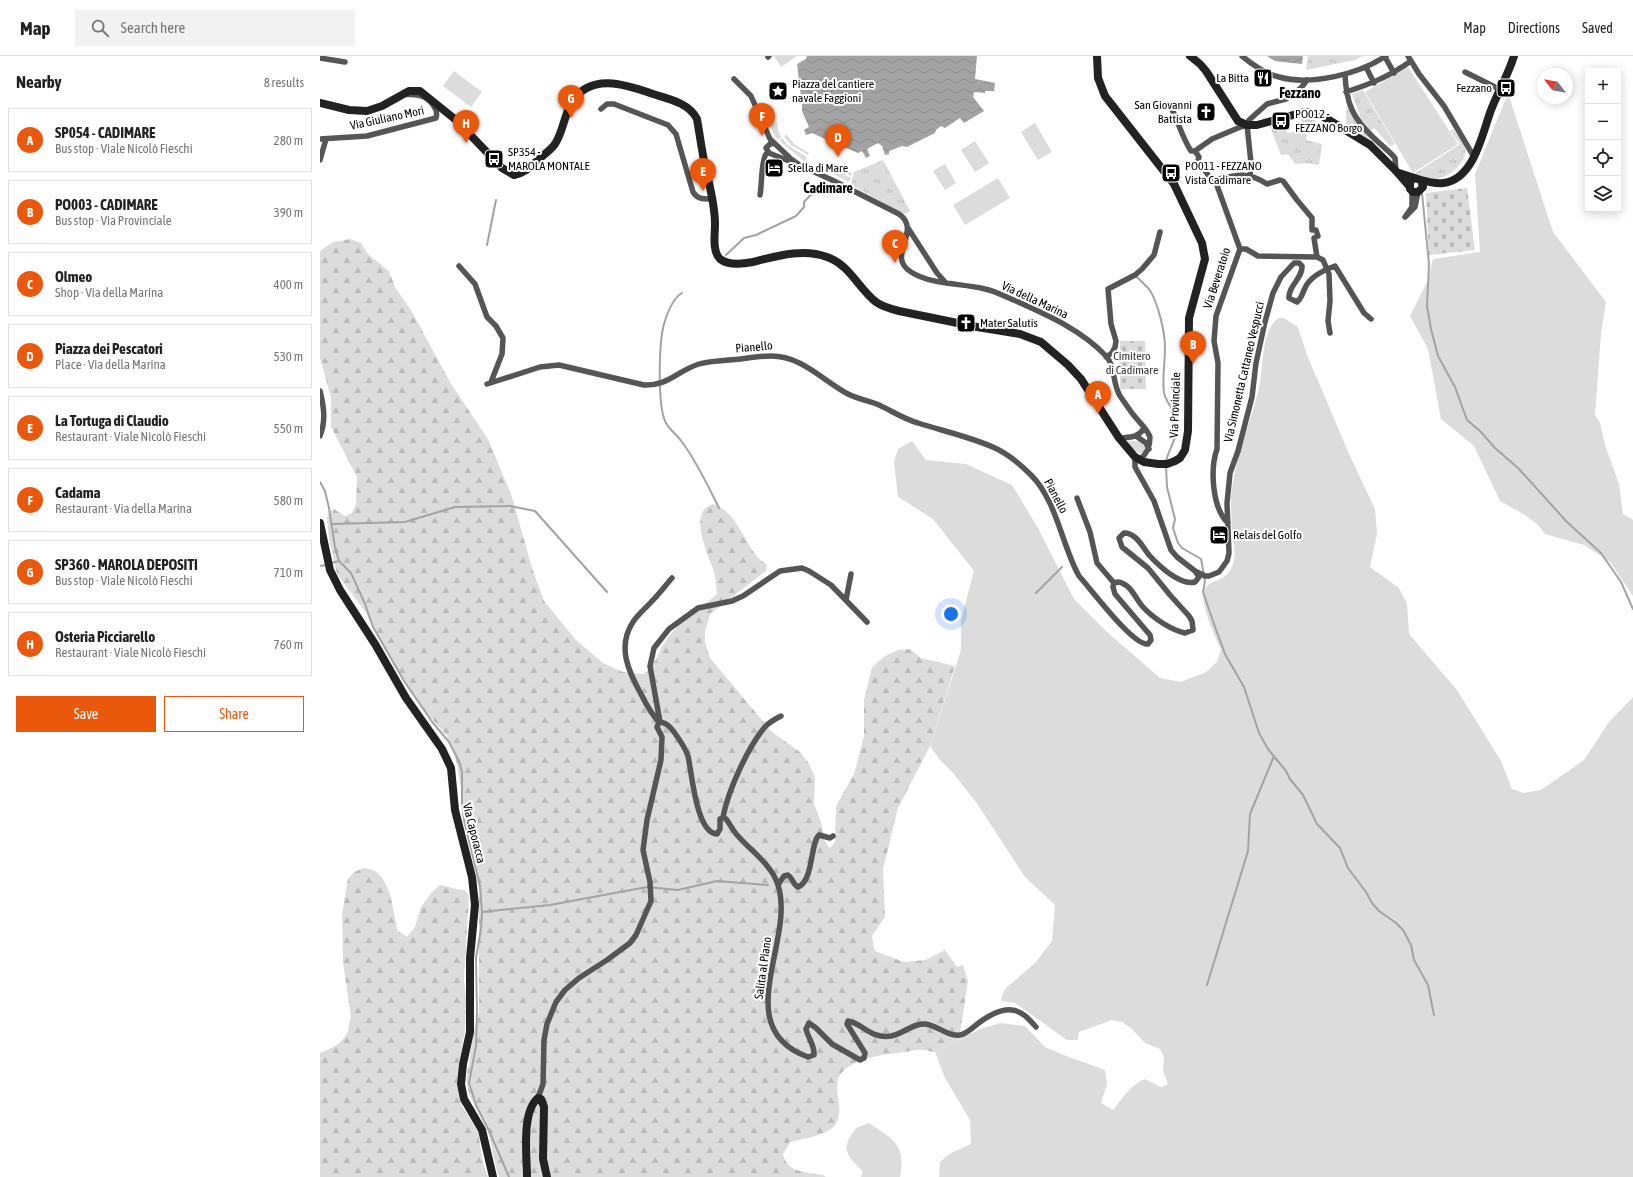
<!DOCTYPE html>
<meta charset="utf-8">
<style>
body{margin:0;font-family:"Asap Condensed",sans-serif;background:#f2f2f2;color:#222}
.controls{position:absolute;right:12px;top:12px;display:grid;overflow:hidden;border-radius:0px;box-shadow:0 2px 10px #0003}
.controls button{width:36px;height:36px;display:grid;place-items:center;padding:0;border:0;border-bottom:1px solid #e0e0e0;background:#fff;color:#222;font:20px sans-serif}
.compass{position:absolute;left:1217px;top:12px;width:36px;height:36px;border-radius:50%;background:#fff;box-shadow:0 2px 10px #0003;rotate:301deg}
.you{position:absolute;left:631px;top:558px;width:14px;height:14px;margin:-10px;border:3px solid #fff;border-radius:50%;background:#1a73e8;box-shadow:0 0 0 6px #1a73e833}
.badge{display:grid;place-items:center;width:26px;height:26px;border-radius:50%;background:#ea580c;color:#fff;font-size:13px;font-weight:700}
.pin{position:absolute;translate:-50% -33px;filter:drop-shadow(0 1px 2px #0008)}
.pin::after{content:'';position:absolute;top:21px;width:14px;height:12px;background:inherit;clip-path:polygon(0 0,100% 0,50% 100%)}
.list{margin:0;padding:0;list-style:none}
h2{display:flex;justify-content:space-between;align-items:center;height:52px;margin:0;padding:0 16px;font-size:17px}
h2 small{font-size:13px;font-weight:400;color:#767676}
.list li{display:grid;grid-template-columns:26px 1fr auto;gap:12px;align-items:center;box-sizing:border-box;height:64px;margin:0 8px 8px;padding:0 8px;border:1px solid #e0e0e0;border-radius:0px}
.list b{display:block;font-size:15px;white-space:nowrap}
.list p{margin:0;font-size:13px;white-space:nowrap;color:#767676}
.list em{font-size:13px;font-style:normal;color:#767676}
.actions{display:flex;gap:8px;padding:12px 16px}
.actions a{flex:1;padding:9px 0;border:1px solid #ea580c;border-radius:0px;text-align:center;font-size:14px;color:#ea580c}
.actions .main{background:#ea580c;color:#fff}
.icon{flex:none;width:22px;height:22px;fill:none;stroke:currentColor;stroke-width:2;stroke-linecap:round;stroke-linejoin:round}
.map{position:relative;flex:none;width:1313px;height:1121px;overflow:hidden}
header{display:flex;align-items:center;gap:24px;box-sizing:border-box;height:56px;padding:0 20px;background:#fff;border-bottom:1px solid #e0e0e0}
header strong{font-size:19px}
nav{display:flex;gap:22px;margin-inline-start:auto;font-size:14px}
.search{width:280px;height:36px;background:#f2f2f2;display:flex;align-items:center;gap:10px;box-sizing:border-box;padding:0 14px;border-radius:0px;color:#767676;font-size:15px}
main{display:flex}
aside{flex:1;background:#fff}
.map>svg:first-child{display:block}
</style>
<header>
<strong>Map</strong>
<div class="search"><svg class="icon" aria-label="search" viewBox="0 0 24 24"><circle cx="10" cy="10" r="6"/><path d="M15 15l6 6"/></svg>Search here</div>
<nav><a>Map</a><a>Directions</a><a>Saved</a></nav>
</header>
<main>
<aside>
<h2>Nearby<small>8 results</small></h2>
<ul class="list">
<li><span class="badge">A</span><div><b>SP054 - CADIMARE</b><p>Bus stop · Viale Nicolò Fieschi</p></div><em>280 m</em></li>
<li><span class="badge">B</span><div><b>PO003 - CADIMARE</b><p>Bus stop · Via Provinciale</p></div><em>390 m</em></li>
<li><span class="badge">C</span><div><b>Olmeo</b><p>Shop · Via della Marina</p></div><em>400 m</em></li>
<li><span class="badge">D</span><div><b>Piazza dei Pescatori</b><p>Place · Via della Marina</p></div><em>530 m</em></li>
<li><span class="badge">E</span><div><b>La Tortuga di Claudio</b><p>Restaurant · Viale Nicolò Fieschi</p></div><em>550 m</em></li>
<li><span class="badge">F</span><div><b>Cadama</b><p>Restaurant · Via della Marina</p></div><em>580 m</em></li>
<li><span class="badge">G</span><div><b>SP360 - MAROLA DEPOSITI</b><p>Bus stop · Viale Nicolò Fieschi</p></div><em>710 m</em></li>
<li><span class="badge">H</span><div><b>Osteria Picciarello</b><p>Restaurant · Viale Nicolò Fieschi</p></div><em>760 m</em></li>
</ul>
<div class="actions"><a class="main">Save</a><a>Share</a></div>
</aside>
<div class="map">
<svg width="1313" height="1121" viewBox="0 0 1313 1121">
<defs>
<pattern id="forest-firs" width="22" height="20" patternUnits="userSpaceOnUse"><rect width="22" height="20" fill="#dcdcdc"/><path d="M5 1l3.5 6h-7zM16 11l3.5 6h-7z" fill="#bbb"/></pattern>
<pattern id="cemetery-stones" width="16" height="16" patternUnits="userSpaceOnUse"><rect width="16" height="16" fill="#dcdcdc"/><path d="M2 7V4a2 2 0 0 1 4 0v3zM10 15v-3a2 2 0 0 1 4 0v3z" fill="#bbb"/></pattern>
<pattern id="park-tufts" width="24" height="20" patternUnits="userSpaceOnUse"><rect width="24" height="20" fill="#dcdcdc"/><path d="M3 7l-1-3M5 7V3M7 7l1-3M15 17l-1-3M17 17v-4M19 17l1-3" fill="none" stroke="#bbb"/></pattern>
<pattern id="water-waves" width="16" height="10" patternUnits="userSpaceOnUse"><rect width="16" height="10" fill="#a3a3a3"/><path d="M0 5q4-4 8 0t8 0" fill="none" stroke="#8b8b8b"/></pattern>
</defs>
<rect width="100%" height="100%" fill="#fff"/>
<path fill="#dcdcdc" d="M454,0H477L461,11Z
M1088,11L1138,88L1093,117L1045,36Z
M134,15L162,36L151,51L123,30Z
M1188,37L1233,176L1286,246L1281,278L1275,359L1280,367L1285,389L1299,428L1303,458L1313,464V540L1290,506L1264,489L1225,478L1218,469L1205,459L1180,445L1154,390L1121,363L1108,293L1090,260L1107,226L1113,203L1160,196L1155,118Z
M448,64L457,66L458,74L461,81L458,84L453,77Z
M715,67L732,96L718,104L701,76Z
M466,78L474,88L489,97L488,99L471,89L464,81Z
M462,82L469,90L487,101L485,106L460,85Z
M655,85L669,107L655,116L641,94Z
M506,105L532,117L531,120L505,108Z
M625,108L636,127L625,134L613,115Z
M505,109L531,122L529,126L503,113Z
M678,122L690,142L645,169L633,149Z
M959,262H964L978,271L987,299L1030,400L1055,453L1057,478L1050,511L1079,532L1087,548L1089,578L1137,634L1181,705L1192,733L1204,737L1221,734L1264,704L1289,666L1313,641V1121H619L620,1106L629,1098L651,1088L650,1064L625,1022L615,996L639,983L663,972L681,967L705,970L725,991L749,1001L785,1014L787,1028L781,1047L793,1054C802,1043 811,1028 825,1023L841,1031L848,1028L843,1015L844,1001L840,993L825,987L812,973L802,966L792,964L759,976L758,984H747L695,947L682,945L681,942L685,933L715,907L732,885L735,849L705,821L656,746L633,717L620,704L610,690L641,594V564L654,515L613,463L578,441L574,406L578,393L592,385L606,404L646,408L692,429L718,472L754,543L786,575L840,622L861,626L886,616L897,606L901,593C895,580 880,549 884,535C888,523 905,526 911,513C918,499 913,488 912,474C911,467 912,460 911,453C910,410 931,369 940,327C943,310 942,271 959,262Z
M810,385C817,385 822,384 825,391L823,398C817,398 811,391 808,386Z
M549,1067C574,1084 586,1088 580,1121H541L543,1116L530,1102L526,1093L528,1084L536,1072Z"/>
<path fill="url(#forest-firs)" d="M31,183L41,187L48,198L69,215L75,231L92,256L130,326L169,385L192,441L212,512L224,545L256,584L283,607L303,616L324,618C337,608 339,593 348,581C361,565 381,552 397,538C396,530 396,521 393,513C388,498 367,455 393,448C415,455 423,482 435,498C438,503 443,505 447,509L446,515L390,558L385,576V586L390,602L452,676L480,696L489,708L495,721L494,748L501,766L504,783L508,790L510,792L515,786L516,750L534,718L544,680V644L552,611L565,600L578,594L590,593L601,602L635,610L610,690L578,752L563,813L565,861L552,880L553,889L555,895L584,906L605,904L625,894L637,911L643,909L648,925L639,983L615,996C611,996 607,994 603,994C598,993 591,995 585,996C567,998 524,1002 518,1024C514,1039 525,1053 515,1069C509,1079 482,1083 470,1086L463,1098C467,1117 486,1116 503,1119L506,1121H179L177,1116L168,1075L150,1041L146,1025L154,975L159,955V835L149,769L142,752L141,732L136,704L127,680L104,654L80,619L46,557L17,518L9,483L7,462L9,456L14,453L25,460L32,457L36,447L37,421L11,371V342L0,302V195L13,186Z
M44,812C48,813 53,813 56,816C72,827 73,858 78,875L87,881L95,871L101,851L112,836L120,829C128,830 136,834 144,834L149,839L144,924L146,943L145,975L138,1011L137,1029L142,1050L158,1076L163,1107L168,1121H0V997C10,993 22,988 27,977C29,973 29,966 31,961L23,906L22,858L28,823L34,816Z"/>
<path fill="url(#cemetery-stones)" d="M1147,132L1155,194L1109,199L1106,137Z
M800,285H825L826,333H800Z"/>
<path fill="url(#park-tufts)" d="M988,0H1043L1035,4L986,14Z
M1043,34L1075,88L1070,90L1054,72L1050,75L1041,63L1032,38Z
M1027,42L1033,57L1056,89L1026,68Z
M981,61L997,62L987,78L986,84L1002,88L999,109L986,107L975,108L968,98L961,99L950,70L964,66L967,77L982,75Z
M1133,73C1138,80 1147,88 1145,98C1144,109 1124,125 1112,123C1106,123 1100,120 1094,118L1140,88L1130,75Z
M563,104L590,155L584,158L531,129L534,116Z"/>
<path fill="url(#water-waves)" d="M487,0H657L655,23L675,27L674,35H665V37L654,36L653,41L664,55L644,67L640,62L625,72L621,70L616,74L615,77L587,91L582,90L569,95V98L565,99L562,90L558,87L547,93L550,100L546,102L542,95L538,97L522,90L528,78L524,76L518,89L492,77L486,79L484,74L489,71L482,55V48L477,8L486,3Z
M947,0H983L982,8L955,5Z"/>
<g fill="none" stroke-linecap="round" stroke-linejoin="round">
<path stroke="#a3a3a3" stroke-width="2" d="M1102,137L1109,208L1107,250L1111,273L1118,300L1135,331L1147,364L1160,375L1175,392L1198,412L1247,466L1281,497L1301,526L1313,553
M167,189L176,144
M406,199L424,182L436,179L476,160L484,151V146L501,128
M816,220C820,224 825,229 829,233C838,246 845,276 845,292C845,307 842,322 844,337C847,349 857,356 858,368C858,380 849,393 846,405
M362,237C353,242 347,258 344,268C339,286 337,351 346,367C350,374 357,379 362,386C377,406 388,430 399,452
M846,410L847,431L855,463L853,472L858,487L862,492L881,503L885,525L883,536L894,568L905,598L924,631L939,677L948,693L966,715L970,723L983,739L997,768L1020,792L1028,812L1046,836L1052,847L1059,855L1076,867L1083,874L1091,889L1094,904L1108,929L1114,959
M0,426L5,435L9,452L15,491L19,505L31,517L45,548L53,571L84,625L113,667L129,686L139,705L142,716V747L144,764L160,830L162,856L161,873L156,902L157,953L156,990L149,1027L156,1049L170,1077L189,1121
M12,468L85,466L135,451L190,450L215,455L287,536
M11,507L19,505
M0,510L6,509
M716,537L742,511
M162,856L230,849L327,831L358,834L397,825L448,829
M887,929L928,795L930,758L954,700"/>
<path stroke="#555" stroke-width="5.5" d="M922,0C933,9 945,18 959,21C991,30 1039,18 1066,0
M1088,0L1099,18L1124,50L1154,101
M448,1L449,0
M1065,1L1074,17
M0,2L25,6
M1046,11L1054,27
M1145,16L1181,34
M1025,18C1026,47 1033,63 1054,82C1061,89 1069,95 1075,102L1076,115
M414,23L431,40L450,83L471,103L481,110L512,124L579,158C603,175 565,200 591,216C611,229 642,227 665,233C675,235 686,241 696,245C727,259 762,274 786,300C796,311 792,327 800,340C805,347 810,355 816,362C821,368 827,373 830,381C830,391 827,397 820,404
M1026,36C1053,27 1068,21 1091,5
M849,48C858,63 861,80 871,95H875L879,101L878,104L890,122L895,124L920,193L896,260L894,285L898,307L897,393C890,413 892,452 908,467
M281,53L287,48H294L348,69L356,78L373,136C378,144 384,143 393,143
M927,69L929,64L947,48L966,43L981,32L987,24
M927,69L931,107L930,120
M0,83L47,80L116,62C119,53 110,43 101,40C97,38 90,39 85,38
M455,88L451,87L446,92L449,97L474,107
M875,95L892,83L918,72L927,69
M0,104L6,83
M894,124C916,119 927,115 947,128L960,124L963,125L977,144L992,162V174H996L998,180L994,182L997,201
M1092,135V151L1085,161L1095,151L1098,136
M440,139C442,129 441,105 446,98L449,97
M588,172L617,217L626,227
M920,193H926L938,200L997,201
M997,201L1003,204L1009,218L1010,245L1008,265L1010,277
M139,210L155,228L167,261L176,270L183,282L182,298L171,326
M786,301L792,297L795,291L796,285L791,268L788,233L815,219L822,213L834,199L840,176
M167,328L220,311L239,309L324,329C348,330 357,315 379,308C388,305 399,305 409,304C423,303 437,300 451,300C482,300 502,324 528,338C538,343 549,345 559,349C572,355 584,363 598,367C623,375 651,381 675,392C688,398 701,409 711,419C737,445 742,490 759,520C771,533 813,590 828,588L831,584L830,579L795,538L793,531L794,527L798,526C811,528 815,542 823,551C833,562 851,574 865,577L873,574L872,565L869,560L850,539L828,512L802,491L799,482L804,477C816,477 822,490 829,499C838,509 860,530 875,526L879,521L875,515
M0,335C4,351 6,365 0,380
M816,380L826,387L829,393
M799,382C810,381 818,382 824,372
M815,401V411L834,445L851,494L857,501L875,515L885,520H889L899,516L907,505L909,497L907,447L910,417L918,395L932,341L936,307L945,266L953,237L961,221L974,207H979L982,210C983,222 968,230 969,242L977,246C982,242 982,238 985,232C990,220 1004,214 1015,210L1044,257L1051,263
M757,442L770,476L777,507L794,527
M526,544L531,518
M339,666C346,666 350,671 354,676C359,683 365,691 368,700C372,717 376,777 397,778L400,773V763L403,761L406,763C410,768 413,775 418,780C432,796 452,809 458,829C476,885 408,972 488,1001L494,999C495,990 488,982 486,973L489,967L496,972L512,988L540,1004L544,1002L545,997L527,968L528,965C544,968 550,983 571,980C583,978 593,967 605,968C617,969 628,981 640,979C647,978 654,970 660,966C668,960 682,952 692,954C702,955 709,963 716,971
M339,666C331,658 326,648 321,638C308,615 297,590 313,566C318,558 326,552 332,545C339,538 345,530 352,522
M340,666L330,610L334,592L349,573L378,552L412,545L423,540L460,515L482,512L489,515L511,529L547,566
M403,761C408,735 427,693 444,672C448,667 455,663 461,660
M458,829L464,820L468,819C473,822 472,828 478,831C494,824 490,787 499,779L510,782L513,780
M218,1042L223,1028L224,984L227,968L236,946L245,934L259,922L287,904L310,887L316,879L331,845L330,826L323,794L327,764L341,704L342,681L337,671L339,666"/>
<path stroke="#222" stroke-width="8" d="M870,0L880,8L886,15L918,65L927,69H937L984,56L999,58L1050,89L1076,115L1089,130
M0,47L29,54L47,55L62,50L89,35H100L136,64L182,112L194,119C204,117 210,111 217,105C223,99 231,94 235,88C243,76 244,60 251,48C269,16 305,28 333,38C349,43 369,47 377,63C380,80 382,97 386,114C390,132 395,149 395,168C395,178 392,195 400,203C409,210 423,208 433,206C457,200 483,192 507,201C530,209 538,232 556,246C563,251 571,253 579,255L657,271L700,278L721,286L748,309L761,323L799,382L815,401L824,406L838,408H847L855,405L860,402L865,394L868,375L869,262L885,203L882,187L854,128L785,40L778,22L777,0
M1079,117L1101,124L1103,131L1098,136H1093L1090,133V126L1093,123
M1101,124C1108,126 1115,128 1123,127C1154,124 1162,78 1171,54C1178,36 1188,19 1194,0
M0,467L10,514L20,534L55,588L86,642L122,693L131,712L135,754L152,821L155,849L150,902V976L143,1008L141,1028L144,1043L162,1074L173,1121
M207,1121C207,1101 201,1056 218,1042L221,1043L224,1051L223,1103L227,1121"/>
</g>
<defs>
<symbol id="restaurant-square" viewBox="-11 -11 22 22"><rect x="-9" y="-9" width="18" height="18" rx="4" fill="#000" stroke="#fff"/><path d="M-5-6h1v4h1v-4h1v4h1v-4h1v5L-1.5 .5V6h-2V.5L-5-1ZM5-6V6H3V1.5H1.5Q1.5-4 5-6Z" fill="#fff"/></symbol>
<symbol id="bus-square" viewBox="-11 -11 22 22"><rect x="-9" y="-9" width="18" height="18" rx="4" fill="#000" stroke="#fff"/><path d="M-5-6H5V4H4V6H2V4H-2V6H-4V4H-5ZM-3.5-4V0h7V-4ZM-3.5 1.2v1.5H-2V1.2ZM2 1.2v1.5H3.5V1.2Z" fill="#fff"/></symbol>
<symbol id="sight-square" viewBox="-11 -11 22 22"><rect x="-9" y="-9" width="18" height="18" rx="4" fill="#000" stroke="#fff"/><path d="M0-6L1.8-2.2L6-1.7L2.9 1.2L3.7 5.4L0 3.3L-3.7 5.4L-2.9 1.2L-6-1.7L-1.8-2.2Z" fill="#fff"/></symbol>
<symbol id="church-square" viewBox="-11 -11 22 22"><rect x="-9" y="-9" width="18" height="18" rx="4" fill="#000" stroke="#fff"/><path d="M-1.2-6h2.4v3.5h3.3v2.4h-3.3V6h-2.4V-.1h-3.3v-2.4h3.3Z" fill="#fff"/></symbol>
<symbol id="hotel-square" viewBox="-11 -11 22 22"><rect x="-9" y="-9" width="18" height="18" rx="4" fill="#000" stroke="#fff"/><path d="M-6-4.5h1.5V1H6V5H4.5V3h-9V5H-6ZM-4 0a1.8 1.8 0 1 1 3.6 0ZM.5 0V-2.5h3Q6-2.5 6 0Z" fill="#fff"/></symbol>
</defs>
<g fill-rule="evenodd">
<use href="#restaurant-square" x="932" y="11" width="22" height="22"/>
<use href="#bus-square" x="1175" y="21" width="22" height="22"/>
<use href="#sight-square" x="447" y="24" width="22" height="22"/>
<use href="#church-square" x="875" y="45" width="22" height="22"/>
<use href="#bus-square" x="950" y="54" width="22" height="22"/>
<use href="#bus-square" x="163" y="92" width="22" height="22"/>
<use href="#hotel-square" x="443" y="101" width="22" height="22"/>
<use href="#bus-square" x="840" y="106" width="22" height="22"/>
<use href="#church-square" x="635" y="256" width="22" height="22"/>
<use href="#hotel-square" x="888" y="468" width="22" height="22"/>
</g>
<g text-anchor="middle" stroke-width="4" stroke-linejoin="round" paint-order="stroke">
<g font-size="12" fill="#000" stroke="#fff" text-anchor="start">
<text x="929" y="26" text-anchor="end">La Bitta</text>
<text x="472" y="32">Piazza del cantiere<tspan x="472" dy="14">navale Faggioni</tspan></text>
<text x="1172" y="36" text-anchor="end">Fezzano</text>
<text x="872" y="53" text-anchor="end">San Giovanni<tspan x="872" dy="14">Battista</tspan></text>
<text x="975" y="62">PO012 -<tspan x="975" dy="14">FEZZANO Borgo</tspan></text>
<text x="188" y="100">SP354 -<tspan x="188" dy="14">MAROLA MONTALE</tspan></text>
<text x="865" y="114">PO011 - FEZZANO<tspan x="865" dy="14">Vista Cadimare</tspan></text>
<text x="468" y="116">Stella di Mare</text>
<text x="660" y="271">Mater Salutis</text>
<text x="913" y="483">Relais del Golfo</text>
</g>
<g font-size="12" fill="#000" stroke="#fff">
<text transform="translate(67 62) rotate(-12)" y="4">Via Giuliano Mori</text>
<text transform="translate(897 222) rotate(-72)" y="4">Via Beveratoio</text>
<text transform="translate(715 244) rotate(25)" y="4">Via della Marina</text>
<text transform="translate(434 291) rotate(-5)" y="4">Pianello</text>
<text transform="translate(924 316) rotate(-77)" y="4">Via Simonetta Cattaneo Vespucci</text>
<text transform="translate(855 349) rotate(-88)" y="4">Via Provinciale</text>
<text transform="translate(736 440) rotate(62)" y="4">Pianello</text>
<text transform="translate(154 777) rotate(76)" y="4">Via Caporacca</text>
<text transform="translate(443 912) rotate(-82)" y="4">Salita al Piano</text>
</g>
<g font-size="12" fill="#333" stroke="#fff">
<text x="812" y="304">Cimitero<tspan x="812" dy="14">di Cadimare</tspan></text>
</g>
<g font-size="14" font-weight="bold" fill="#000" stroke="#fff">
<text x="980" y="42">Fezzano</text>
<text x="508" y="137">Cadimare</text>
</g>
</g>
</svg>
<div class="controls">
<button>+</button>
<button>−</button>
<button><svg class="icon" aria-label="locate" viewBox="0 0 24 24"><circle cx="12" cy="12" r="6"/><path d="M12 2v4M12 18v4M2 12h4M18 12h4"/></svg></button>
<button><svg class="icon" aria-label="layers" viewBox="0 0 24 24"><path d="M12 4l9 5-9 5-9-5zM3 14l9 5 9-5"/></svg></button>
</div>
<svg class="compass" viewBox="-18 -18 36 36"><path d="M0-13l5 13h-10z" fill="#e53935"/><path d="M0 13l5-13h-10z" fill="#767676"/></svg>
<div class="you"></div>
<div class="pin badge" style="left:778px;top:358px">A</div>
<div class="pin badge" style="left:873px;top:308px">B</div>
<div class="pin badge" style="left:575px;top:207px">C</div>
<div class="pin badge" style="left:518px;top:101px">D</div>
<div class="pin badge" style="left:383px;top:135px">E</div>
<div class="pin badge" style="left:442px;top:80px">F</div>
<div class="pin badge" style="left:251px;top:62px">G</div>
<div class="pin badge" style="left:146px;top:87px">H</div>
</div>
</main>
